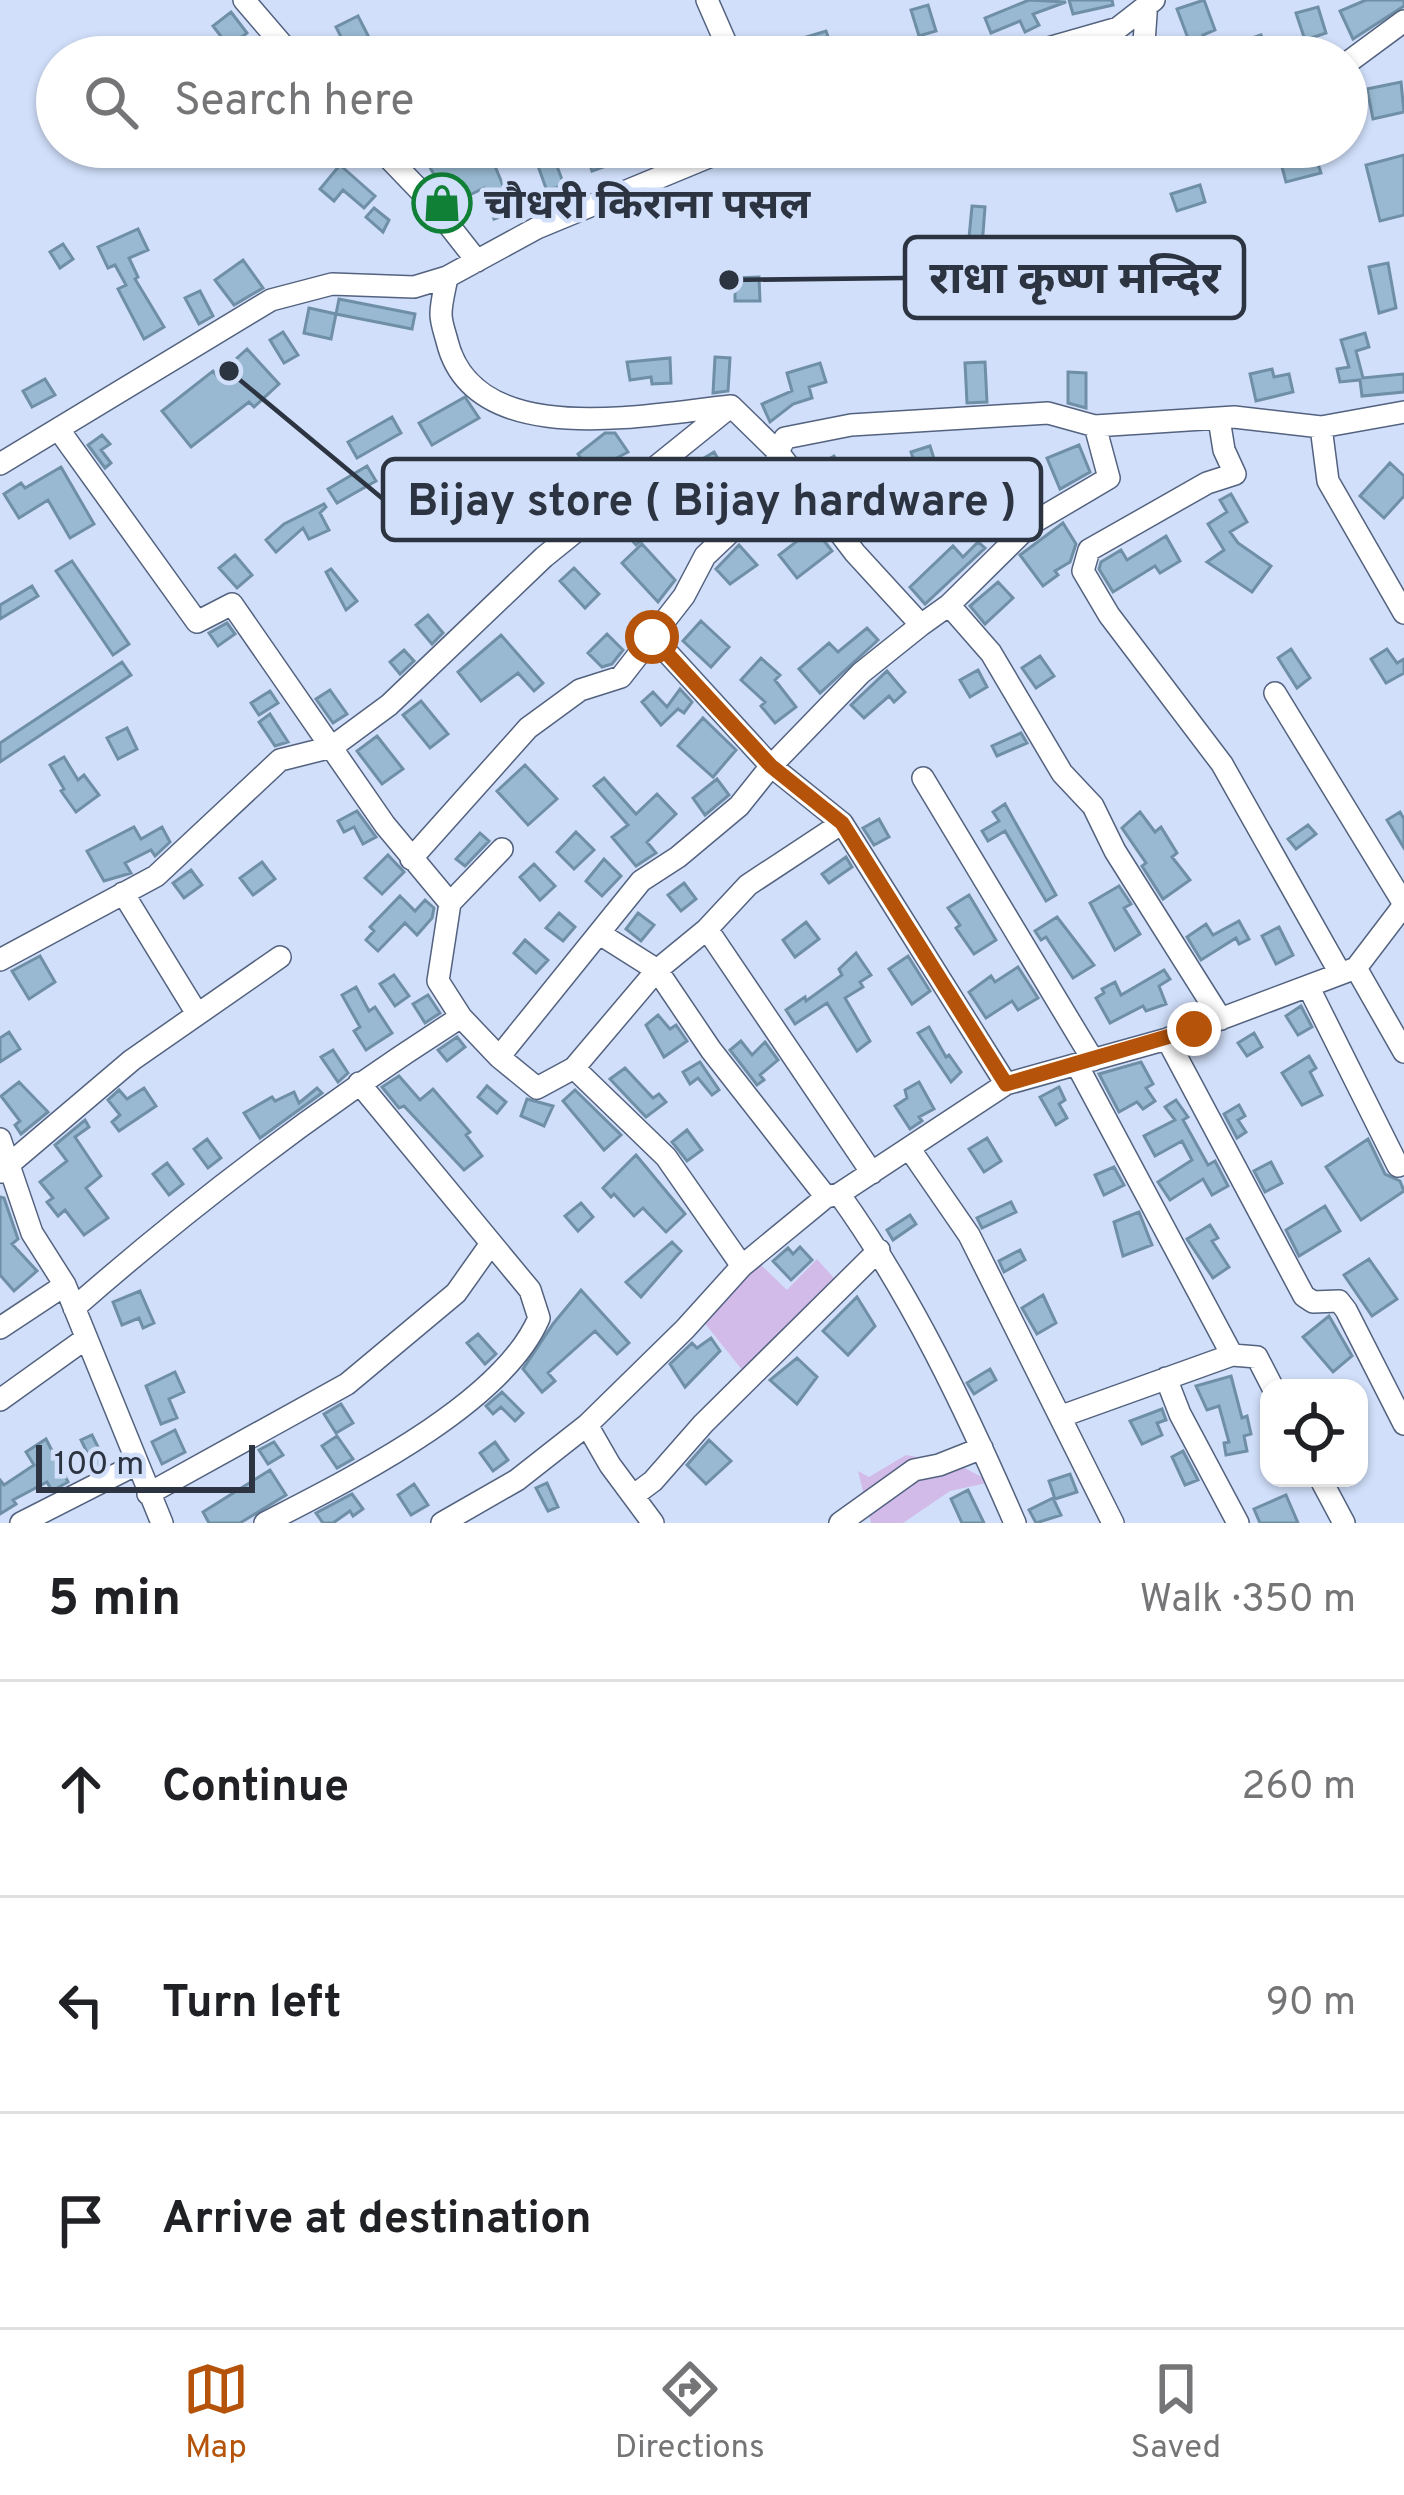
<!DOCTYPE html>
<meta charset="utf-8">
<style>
body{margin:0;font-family:Overpass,"Noto Sans Devanagari",sans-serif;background:#f6f6f6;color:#202124}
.controls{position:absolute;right:36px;bottom:36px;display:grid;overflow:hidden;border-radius:24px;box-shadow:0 3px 9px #0004}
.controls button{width:108px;height:108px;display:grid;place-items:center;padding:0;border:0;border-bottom:3px solid #e0e0e0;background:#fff;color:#202124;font:60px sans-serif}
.scale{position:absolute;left:36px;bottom:30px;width:219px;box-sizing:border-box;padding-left:12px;border:6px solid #2d3441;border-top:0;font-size:33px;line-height:42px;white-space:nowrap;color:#2d3441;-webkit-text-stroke:9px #d1dffa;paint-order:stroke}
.stop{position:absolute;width:36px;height:36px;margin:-27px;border:9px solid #b45309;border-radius:50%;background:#fff}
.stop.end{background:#b45309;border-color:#fff;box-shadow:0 3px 12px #0008}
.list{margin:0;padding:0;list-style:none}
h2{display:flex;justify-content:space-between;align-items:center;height:156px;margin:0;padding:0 48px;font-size:51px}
h2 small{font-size:39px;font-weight:400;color:#757577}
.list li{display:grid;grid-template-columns:78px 1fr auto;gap:36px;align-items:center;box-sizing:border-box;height:216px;padding:0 48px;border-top:3px solid #e0e0e0}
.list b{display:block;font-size:45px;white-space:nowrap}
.list em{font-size:39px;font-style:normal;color:#757577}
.icon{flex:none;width:66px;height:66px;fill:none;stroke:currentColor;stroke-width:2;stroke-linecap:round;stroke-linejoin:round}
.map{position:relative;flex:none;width:1404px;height:1523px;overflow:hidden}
.search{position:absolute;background:#fff;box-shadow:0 3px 9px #0004;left:36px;right:36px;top:36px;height:132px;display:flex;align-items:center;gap:30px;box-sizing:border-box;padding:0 42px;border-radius:66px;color:#757577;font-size:45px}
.sheet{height:804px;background:#fff}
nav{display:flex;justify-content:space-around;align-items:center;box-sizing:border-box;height:168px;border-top:3px solid #e0e0e0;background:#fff;font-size:33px;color:#757577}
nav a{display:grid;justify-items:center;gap:6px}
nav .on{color:#b45309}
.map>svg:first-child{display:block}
</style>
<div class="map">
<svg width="1404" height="1523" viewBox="0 0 1404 1523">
<rect width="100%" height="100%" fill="#d1dffa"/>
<path fill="#d2bbe9" d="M817,1259L841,1286L747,1376L703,1321L759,1263L787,1290Z
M906,1455L959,1465L991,1482L950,1491L903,1523H871L858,1471L869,1477Z"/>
<path fill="#98b9d1" stroke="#6f8fa6" stroke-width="3" d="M1029,0L1066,2L1033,14L1039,25L1025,32L1020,21L991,33L985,18Z
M1069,0H1112L1113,5L1073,14Z
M1204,0L1215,30L1203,35L1212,57H1195L1177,9Z
M1366,0H1404V6L1353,39L1340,11Z
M928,5L936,31L919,36L911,10Z
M1318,7L1326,33L1305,40L1296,13Z
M231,12L247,33L229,47L213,26Z
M358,16L379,57H351L336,27Z
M826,31L832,48L806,57H787L785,54L806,46L803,38Z
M1261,35L1269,57H1237L1232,45Z
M1401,82L1404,112L1373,119L1367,89Z
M431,147H459L466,162L490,154L514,212L494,219L484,188L451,204L421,152Z
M550,147L564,185L547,191L533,152Z
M584,147H612L617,162L592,171Z
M1404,155V215L1380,221L1366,165Z
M1316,158L1321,173L1286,182L1282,167Z
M340,165L375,196L364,208L343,190L334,201L320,189Z
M1200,185L1205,202L1177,211L1171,194Z
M972,206L985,207L981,260L967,259Z
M374,208L389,220L383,232L366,217Z
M138,229L148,250L129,258L138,277L135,279L164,327L144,339L118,289L126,285L115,265L108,268L98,247Z
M63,244L73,259L60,268L50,252Z
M243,260L263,288L234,305L215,280Z
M1388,263L1396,308L1379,313L1369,267Z
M759,277L760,301H735V278Z
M200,291L213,316L199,324L185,298Z
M339,299L415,314L412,329L336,314Z
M309,308L336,314L331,339L304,333Z
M283,332L298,355L284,363L270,340Z
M1365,333L1369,347L1356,351L1363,378L1404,374V392L1362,396L1360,380L1340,382L1337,369L1349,367L1341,340Z
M247,349L279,384L254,407L249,402L191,447L162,411L213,371L217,376Z
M715,357L730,358L728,391L713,393Z
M670,358L671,383L652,384L651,377L630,380L627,362Z
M985,362L987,402L967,403L965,363Z
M820,363L826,382L809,387L812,398L793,404L770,422L762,404L792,391L787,373Z
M1272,369L1274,377L1289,374L1293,392L1256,401L1250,374Z
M1068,372L1086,373V408L1068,403Z
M45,379L55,395L32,407L23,391Z
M465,397L479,418L432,445L419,423Z
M392,417L401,433L357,458L348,442Z
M605,433H615L628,452L590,472L578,454Z
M102,435L110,444L101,450L111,463L105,468L88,445Z
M1079,445L1090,472L1060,489L1047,458Z
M930,446L936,465L917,470L911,452Z
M714,452L721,464L701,476L694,464Z
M834,456L853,488L840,495L821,464Z
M1390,463L1404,476V496L1384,518L1360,496Z
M367,466L376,481L337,503L328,489Z
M61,467L94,524L70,538L48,500L19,518L4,494L21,483L25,488Z
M1231,494L1247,522L1230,532L1238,543L1271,566L1252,592L1207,562L1224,550L1208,524L1227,512L1220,500Z
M651,502L666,519L636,545L621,528Z
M324,504L326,507L320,513L329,530L309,539L303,528L276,552L266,540L284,524Z
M1063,523L1076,544L1070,562L1055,571L1058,575L1043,586L1020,555Z
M814,528L832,551L797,578L779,555Z
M1166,536L1180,561L1160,573L1155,566L1113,592L1099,569L1101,562L1121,550L1127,560Z
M978,542L985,548L925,604L910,587L953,546L963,557Z
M642,544L675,580L658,602L622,563Z
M739,545L757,565L730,584L716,569Z
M235,555L252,575L237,588L219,568Z
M72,561L129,644L113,655L56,571Z
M574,568L599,594L585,608L560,581Z
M331,569L357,601L346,610L326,572Z
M998,582L1013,598L985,624L970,606Z
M32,586L38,596L0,619V605Z
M428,615L443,633L432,644L416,625Z
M701,621L729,647L711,667L683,641Z
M227,623L235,634L218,646L209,633Z
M867,628L878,640L820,693L799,669L829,643L838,652Z
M607,634L623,650L612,664L602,667L588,653Z
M501,635L543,683L534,691L518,673L481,701L458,672Z
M1291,649L1310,678L1297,688L1278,658Z
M1387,649L1397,663L1404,659V673L1386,683L1371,659Z
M404,650L414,661L400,674L390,662Z
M1040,656L1054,676L1036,688L1022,668Z
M761,658L780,675L775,680L796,707L775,723L761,706L765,702L741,680Z
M122,662L131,675L0,762V743Z
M978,670L987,687L970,697L960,680Z
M887,671L905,692L894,702L889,696L864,718L851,705Z
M680,689L692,702L684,713L678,709L661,725L642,702L653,692L667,707Z
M330,690L347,714L333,723L316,699Z
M270,691L278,703L259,715L251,703Z
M421,701L448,734L430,748L403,715Z
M270,714L288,742L275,746L259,722Z
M703,718L736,750L713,777L678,746Z
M127,728L137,749L118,759L107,738Z
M1021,733L1027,743L997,756L992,746Z
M377,736L403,769L382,784L357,751Z
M64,757L78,780L84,775L99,795L76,812L61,791L64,789L50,765Z
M525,765L557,799L528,825L497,791Z
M604,778L636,814L657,794L676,814L647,842L656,853L636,866L612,837L628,825L594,786Z
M717,779L729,795L705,815L693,798Z
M1005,804L1056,895L1046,901L1005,831L988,841L982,831L999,821L993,812Z
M357,811L376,837L363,844L354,827L344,832L338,821Z
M1140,812L1155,832L1161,827L1177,853L1172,857L1190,880L1163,899L1142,866L1146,863L1122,828Z
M1400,812L1404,819V848L1387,820Z
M879,819L889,837L874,845L863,828Z
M1308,825L1316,834L1296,849L1288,839Z
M134,827L141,839L162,827L170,842L155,856L151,850L125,863L131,873L104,881L87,851Z
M576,832L594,850L574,869L557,852Z
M480,833L489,841L465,866L456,859Z
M388,855L404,872L382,894L365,878Z
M846,857L852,867L829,883L822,874Z
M604,859L621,876L602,896L586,881Z
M262,862L275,879L253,895L240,878Z
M534,864L555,886L540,900L520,877Z
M191,870L202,885L184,898L173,883Z
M684,883L696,899L681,911L668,895Z
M1119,886L1131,904L1124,908L1140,934L1115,950L1090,903Z
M969,895L996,940L974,954L956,928L960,925L948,908Z
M400,896L415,911L425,900L434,908L432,918L417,935L405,923L378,951L366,940L374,931L370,927Z
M559,913L575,927L563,941L546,928Z
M638,913L654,925L641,941L626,929Z
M1057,917L1094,965L1073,978L1046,937L1041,940L1035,931Z
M1239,921L1249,939L1239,944L1236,938L1201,960L1187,937L1206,924L1213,935Z
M806,922L819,939L795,957L783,940Z
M1279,927L1293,955L1276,964L1262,936Z
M525,940L548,960L536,973L514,953Z
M856,953L871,975L860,982L863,987L845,998L870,1041L857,1051L827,1003L795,1024L786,1010L805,997L806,1001L842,975L839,969Z
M40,956L55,982L29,999L12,971Z
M908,956L930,991L912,1004L889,969Z
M1018,967L1038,998L1018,1010L1012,1001L986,1018L969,992L991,976L995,982Z
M1164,970L1170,979L1159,986L1166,1004L1146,1011L1143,1006L1110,1023L1096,998L1104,993L1102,989L1115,982L1121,995Z
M394,975L409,996L395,1006L380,984Z
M356,987L369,1011L375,1007L392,1033L366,1050L354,1031L360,1027L342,995Z
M428,995L440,1013L425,1023L413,1004Z
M1301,1006L1312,1027L1298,1035L1286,1016Z
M658,1015L670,1029L676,1025L687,1041L664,1057L646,1025Z
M929,1027L946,1057L949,1055L961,1072L951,1082L918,1033Z
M9,1032L20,1049L0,1062V1038Z
M1254,1033L1262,1047L1247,1056L1238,1043Z
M457,1037L465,1047L447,1061L438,1050Z
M741,1041L752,1055L765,1042L778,1060L760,1075L764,1080L757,1085L730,1050Z
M333,1050L348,1073L338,1082L321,1057Z
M1309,1056L1316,1068L1310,1072L1322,1095L1302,1105L1282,1073Z
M700,1062L719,1090L712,1095L698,1078L690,1084L683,1072Z
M1141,1062L1153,1084L1146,1088L1155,1101L1143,1109L1137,1102L1119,1112L1099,1074Z
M625,1068L653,1098L659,1094L666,1102L646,1117L610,1079Z
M399,1076L420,1100L433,1089L470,1132L466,1135L482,1156L464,1170L404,1106L399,1108L382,1087Z
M19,1082L48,1112L21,1134L15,1125L20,1121L1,1096Z
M919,1082L934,1109L919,1117L922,1121L910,1129L895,1106L907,1098L905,1090Z
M487,1086L506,1102L497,1113L478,1097Z
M1059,1087L1065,1100L1059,1104L1067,1118L1056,1125L1040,1097Z
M144,1088L156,1106L119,1131L112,1122L120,1115L108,1100L119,1090L127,1099Z
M317,1088L322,1093L260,1138L244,1113L272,1097L275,1101L294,1092L299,1103Z
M575,1090L621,1135L604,1150L563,1101Z
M527,1099L553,1106L544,1126L521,1116Z
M1176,1100L1188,1117L1183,1120L1208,1165L1215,1161L1228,1186L1212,1195L1203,1179L1170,1200L1158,1182L1192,1160L1182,1141L1155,1156L1144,1136L1175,1120L1165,1107Z
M1239,1105L1245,1116L1238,1120L1246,1132L1237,1138L1224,1114Z
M85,1120L89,1127L75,1137L101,1176L86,1188L108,1218L84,1235L65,1210L58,1216L47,1202L53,1198L40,1182L67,1161L55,1145Z
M687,1130L702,1150L687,1161L672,1142Z
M987,1138L1001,1161L984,1172L969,1149Z
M207,1139L221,1158L208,1168L194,1149Z
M1368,1139L1385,1174L1400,1181L1404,1191L1361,1220L1326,1167Z
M636,1155L685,1214L666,1232L643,1208L634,1216L614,1194L611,1197L603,1188Z
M1271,1162L1282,1183L1265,1192L1254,1171Z
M167,1163L183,1184L169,1195L153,1174Z
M1114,1167L1124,1185L1104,1195L1095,1175Z
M0,1197L4,1198L18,1239L12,1244L37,1271L14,1291L0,1275Z
M1011,1202L1016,1212L982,1228L977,1218Z
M581,1203L593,1217L578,1231L565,1216Z
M1325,1206L1340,1231L1299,1256L1286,1230Z
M1139,1212L1152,1245L1123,1256L1114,1222Z
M910,1215L916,1224L893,1240L887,1230Z
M1210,1225L1218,1238L1212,1241L1229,1267L1213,1278L1187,1239Z
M672,1242L681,1251L641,1297L626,1282Z
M800,1247L812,1260L791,1280L773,1261L788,1248L793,1254Z
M1020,1250L1025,1260L1004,1272L999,1261Z
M1369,1259L1397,1299L1372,1316L1344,1275Z
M581,1290L629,1343L617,1354L595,1331L548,1373L555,1381L542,1392L523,1369L553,1324Z
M140,1291L154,1323L143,1328L139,1318L122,1325L113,1302Z
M1043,1295L1056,1323L1037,1334L1022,1308Z
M857,1297L875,1326L848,1355L823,1331Z
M1329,1316L1352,1356L1333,1372L1303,1337Z
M478,1334L496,1354L485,1364L467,1343Z
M711,1338L720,1351L685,1387L670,1364L692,1343L697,1348Z
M797,1358L817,1377L797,1404L770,1380Z
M990,1369L996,1380L974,1394L967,1383Z
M175,1372L184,1392L169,1399L177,1418L161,1424L146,1386Z
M1231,1376L1242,1418L1247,1416L1251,1434L1244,1436L1247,1451L1226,1455L1224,1443L1229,1442L1219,1406L1207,1410L1196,1386Z
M502,1392L523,1413L515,1421L501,1407L493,1414L486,1406Z
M341,1404L353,1423L336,1433L324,1414Z
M1162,1409L1166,1420L1157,1423L1162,1435L1142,1444L1130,1421Z
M175,1430L185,1452L162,1464L152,1442Z
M92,1435L106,1463L95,1469L81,1440Z
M337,1436L353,1459L337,1468L322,1446Z
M46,1439L68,1482L52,1491L47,1482L13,1500L16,1504L0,1514V1480L4,1485L34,1465L26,1452Z
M709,1440L731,1461L706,1484L687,1465Z
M274,1442L283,1455L268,1464L259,1450Z
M495,1442L508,1460L493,1471L480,1453Z
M1183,1451L1198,1480L1185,1485L1172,1457Z
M270,1470L286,1495L240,1523H209L203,1512Z
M1070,1474L1077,1492L1055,1499L1049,1481Z
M547,1483L558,1507L548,1511L536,1488Z
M414,1484L428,1505L411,1515L398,1495Z
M968,1490L984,1523H962L951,1499Z
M352,1494L363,1509L353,1516L350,1511L333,1523H323L316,1513Z
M1286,1495L1298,1523H1260L1254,1509Z
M1053,1498L1061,1515L1036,1523L1029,1510Z"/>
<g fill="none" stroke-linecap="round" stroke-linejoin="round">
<defs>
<path id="minor" d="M244,0L293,57
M707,0L732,57
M1017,57L1118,28L1154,0
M1143,57L1147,0
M1347,63L1404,21
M378,147L429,200L477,261
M447,277C445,289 441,302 441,314C441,323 445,333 447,341C474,452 648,414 731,406L778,452L785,438L851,425L1048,413L1095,426L1234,417L1321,427L1404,412
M1219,419L1224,450L1235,474L1207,483L1089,550L1083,571L1109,615L1222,764L1340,973
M1321,427L1328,481L1404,613
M59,430L197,622L232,604L385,825L450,903L438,981L461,1017
M0,464L271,300L332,284L414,287L447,277L537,228L733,147
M949,605L991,653L1062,773L1093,806L1115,851L1221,1019
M921,625L949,605L1031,524L1109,478L1095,426
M652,636L771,766L842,823L1006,1084
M1275,693L1404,904
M923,778L1093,1060
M411,859L528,728L580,690L621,677L684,596L705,556L758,506L773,480L778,452
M123,893L196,1012
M450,903L502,849
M707,929L872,1173
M600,934L657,970L711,1050L826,1197
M0,960L156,876L280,760L332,747L389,705L544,557L730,407
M1356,968L1404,1052
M1308,986L1398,1166
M1167,1039L1304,1296L1313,1302L1339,1301L1346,1310L1404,1424
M499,1057L537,1088L574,1068L666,1157L742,1266
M1077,1065L1232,1355L1257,1357L1273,1388
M574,1068L657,970L707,929L748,885L842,823
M0,1139L32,1233L65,1285L162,1523
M909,1148L969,1235L1113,1523
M0,1172L132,1060L280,957
M839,1194C911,1294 966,1410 1015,1523
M74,1308C196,1201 325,1104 461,1017L499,1057L641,881L678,857L739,806L771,766L861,673L921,625L855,553L778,452
M0,1328L65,1285
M1166,1378L1180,1414L1238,1523
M0,1400L85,1339
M1062,1416L1232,1355
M587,1425L610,1465L653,1523
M1320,1478L1344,1523
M148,1494L347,1384L456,1293L490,1245
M633,1496L653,1481L703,1424L879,1250
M21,1523L137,1464
M265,1523C348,1480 502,1405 539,1318L530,1290L359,1083
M442,1523L517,1480L587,1425L685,1329L742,1266L826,1197L839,1194L1006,1084L1167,1039L1356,968L1404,905
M840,1523L914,1470L939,1465L982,1448"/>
</defs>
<use href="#minor" stroke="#53627f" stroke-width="24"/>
<use href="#minor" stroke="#fff" stroke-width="21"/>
</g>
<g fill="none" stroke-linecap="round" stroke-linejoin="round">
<path stroke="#b45309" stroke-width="15" d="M652,637L771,766L842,823L1006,1084L1194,1029"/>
</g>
<defs>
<symbol id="shop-ring" viewBox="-11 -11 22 22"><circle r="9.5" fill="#d1dffa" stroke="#108037" stroke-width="1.5"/><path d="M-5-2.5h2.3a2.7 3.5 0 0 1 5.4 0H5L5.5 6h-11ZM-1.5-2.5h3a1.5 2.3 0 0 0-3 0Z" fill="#108037"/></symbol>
</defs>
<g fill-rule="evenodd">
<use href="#shop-ring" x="409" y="170" width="66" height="66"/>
</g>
<g text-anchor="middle" stroke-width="9" stroke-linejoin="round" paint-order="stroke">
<g font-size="42" font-weight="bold" fill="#2d3441" stroke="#d1dffa" text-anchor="start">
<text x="484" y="218">चौधरी किराना पसल</text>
</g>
</g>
<path fill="none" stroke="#2d3441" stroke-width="4.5" d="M729 280L905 278M229 371L383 499"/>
<g fill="#2d3441" stroke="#d1dffa" stroke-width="4.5">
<circle cx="729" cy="280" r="12"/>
<circle cx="229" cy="371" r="12"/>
</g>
<g fill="#d1dffa" stroke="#2d3441" stroke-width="4.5">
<rect x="905" y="237" width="339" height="81" rx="12"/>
<rect x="383" y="459" width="658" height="81" rx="12"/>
</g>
<g font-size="45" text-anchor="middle" font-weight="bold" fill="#2d3441">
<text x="1075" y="293">राधा कृष्ण मन्दिर</text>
<text x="712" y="515">Bijay store ( Bijay hardware )</text>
</g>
</svg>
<div class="controls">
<button><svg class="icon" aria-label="locate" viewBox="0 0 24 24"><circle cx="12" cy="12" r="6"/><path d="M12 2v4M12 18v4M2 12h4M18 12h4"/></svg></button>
</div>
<div class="scale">100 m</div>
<div class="stop" style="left:652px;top:637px"></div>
<div class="stop end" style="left:1194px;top:1029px"></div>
<div class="search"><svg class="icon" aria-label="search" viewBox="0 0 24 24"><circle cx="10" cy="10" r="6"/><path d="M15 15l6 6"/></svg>Search here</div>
</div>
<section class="sheet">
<h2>5 min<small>Walk · 350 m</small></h2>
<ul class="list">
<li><svg class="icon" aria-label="ahead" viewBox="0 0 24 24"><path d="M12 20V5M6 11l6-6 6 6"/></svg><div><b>Continue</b></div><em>260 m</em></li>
<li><svg class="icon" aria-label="left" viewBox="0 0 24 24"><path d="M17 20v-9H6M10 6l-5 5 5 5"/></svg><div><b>Turn left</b></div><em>90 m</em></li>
<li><svg class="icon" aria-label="arrive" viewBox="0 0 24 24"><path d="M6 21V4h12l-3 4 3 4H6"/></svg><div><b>Arrive at destination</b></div></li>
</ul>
</section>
<nav>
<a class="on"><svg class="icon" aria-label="map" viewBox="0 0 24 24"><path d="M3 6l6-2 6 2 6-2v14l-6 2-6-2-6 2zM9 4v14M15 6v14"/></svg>Map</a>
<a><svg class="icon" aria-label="directions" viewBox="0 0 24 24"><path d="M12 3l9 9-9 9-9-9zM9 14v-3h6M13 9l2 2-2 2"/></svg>Directions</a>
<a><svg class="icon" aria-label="saved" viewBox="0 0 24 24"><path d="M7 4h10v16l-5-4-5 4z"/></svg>Saved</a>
</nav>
